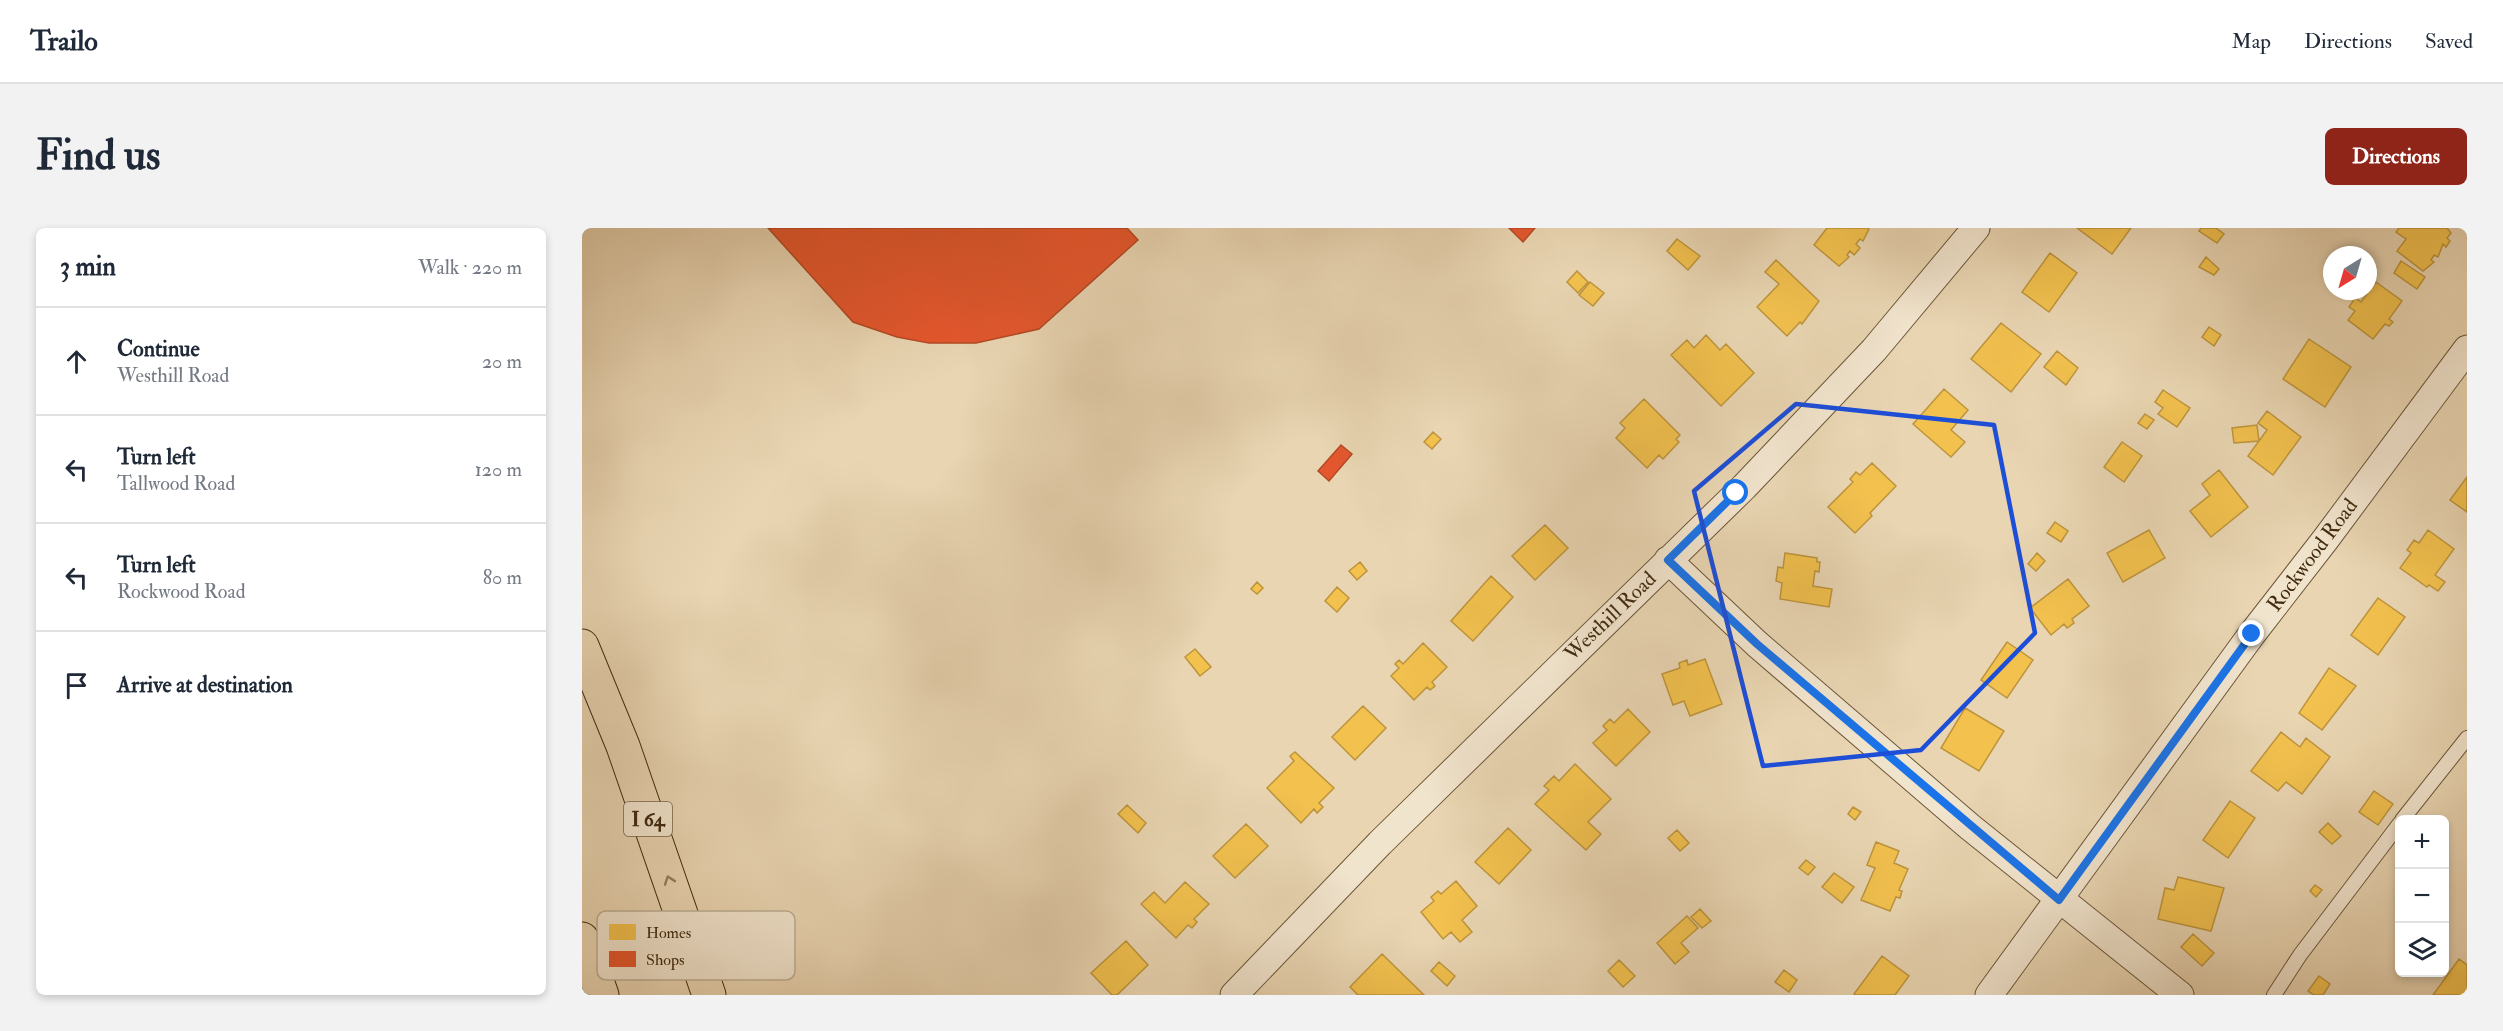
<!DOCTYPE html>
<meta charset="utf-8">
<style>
body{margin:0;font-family:"IM FELL Double Pica",serif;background:#f2f2f3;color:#1f2937}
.controls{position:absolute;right:18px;bottom:18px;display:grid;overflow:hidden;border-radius:9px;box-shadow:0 3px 9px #0003}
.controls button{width:54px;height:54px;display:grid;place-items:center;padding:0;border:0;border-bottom:2px solid #e0e1e3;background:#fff;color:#1f2937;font:30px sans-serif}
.compass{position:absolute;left:1741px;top:18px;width:54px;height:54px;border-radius:50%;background:#fff;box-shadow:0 3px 9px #0003;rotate:217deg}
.stop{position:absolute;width:18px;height:18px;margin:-14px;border:4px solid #1a73e8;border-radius:50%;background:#fff}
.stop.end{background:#1a73e8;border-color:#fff;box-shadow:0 2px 6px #0008}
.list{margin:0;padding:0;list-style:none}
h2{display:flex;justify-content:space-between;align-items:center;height:78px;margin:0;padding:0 24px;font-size:26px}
h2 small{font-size:20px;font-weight:400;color:#747a83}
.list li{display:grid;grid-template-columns:39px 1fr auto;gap:18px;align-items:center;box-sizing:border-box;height:108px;padding:0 24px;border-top:2px solid #e0e1e3}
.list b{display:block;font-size:22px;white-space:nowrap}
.list p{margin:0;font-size:20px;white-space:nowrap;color:#747a83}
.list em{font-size:20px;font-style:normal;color:#747a83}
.icon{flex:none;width:33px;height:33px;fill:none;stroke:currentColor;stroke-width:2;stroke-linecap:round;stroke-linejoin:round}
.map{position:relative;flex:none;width:1885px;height:767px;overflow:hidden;border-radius:9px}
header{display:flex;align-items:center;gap:36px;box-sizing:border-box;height:84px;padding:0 30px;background:#fff;border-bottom:2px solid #e0e1e3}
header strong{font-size:28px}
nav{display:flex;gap:33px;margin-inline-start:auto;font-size:21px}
.intro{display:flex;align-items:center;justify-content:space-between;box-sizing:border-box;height:144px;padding:0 36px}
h1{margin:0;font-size:42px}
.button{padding:15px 27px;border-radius:9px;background:#8f2418;color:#fff;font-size:21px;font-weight:700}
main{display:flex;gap:36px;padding:0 36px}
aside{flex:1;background:#fff;border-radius:9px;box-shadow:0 3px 9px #0003}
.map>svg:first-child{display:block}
</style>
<header>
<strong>Trailo</strong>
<nav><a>Map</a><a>Directions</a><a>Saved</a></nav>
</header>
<div class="intro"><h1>Find us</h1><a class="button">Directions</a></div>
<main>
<aside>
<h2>3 min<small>Walk · 220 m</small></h2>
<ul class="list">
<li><svg class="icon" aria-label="ahead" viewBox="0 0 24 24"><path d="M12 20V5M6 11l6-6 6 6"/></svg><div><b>Continue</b><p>Westhill Road</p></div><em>20 m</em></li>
<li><svg class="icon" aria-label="left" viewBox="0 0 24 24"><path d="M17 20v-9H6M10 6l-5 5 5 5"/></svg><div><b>Turn left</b><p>Tallwood Road</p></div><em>120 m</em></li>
<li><svg class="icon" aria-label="left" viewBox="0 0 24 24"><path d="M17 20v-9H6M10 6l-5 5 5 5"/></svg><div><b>Turn left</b><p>Rockwood Road</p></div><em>80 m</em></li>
<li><svg class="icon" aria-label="arrive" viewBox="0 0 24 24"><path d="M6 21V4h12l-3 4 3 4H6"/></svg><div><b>Arrive at destination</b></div></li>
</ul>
</aside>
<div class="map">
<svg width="1885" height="767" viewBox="0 0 1885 767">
<rect width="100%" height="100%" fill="#e9d5b2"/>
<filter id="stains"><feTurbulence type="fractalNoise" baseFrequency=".00333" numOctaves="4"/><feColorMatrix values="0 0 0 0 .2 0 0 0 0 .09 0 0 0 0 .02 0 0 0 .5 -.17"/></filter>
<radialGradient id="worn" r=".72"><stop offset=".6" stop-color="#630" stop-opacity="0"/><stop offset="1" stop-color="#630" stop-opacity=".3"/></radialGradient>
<path fill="#f2c14e" stroke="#bd943c" stroke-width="1.5" d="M1245,0H1285L1287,1L1281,13L1278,11L1274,16L1278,20L1272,27L1268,23L1265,27L1267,29L1257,38L1232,17Z
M1495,0H1549L1530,26Z
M1619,0H1634L1642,6L1635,15L1617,3Z
M1817,0H1865L1869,5L1865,10L1868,13L1864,19L1861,16L1856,29L1852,27L1849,32L1852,34L1841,43L1815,23L1824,11L1814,4Z
M1095,11L1118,28L1106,42L1085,23Z
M1468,25L1495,45L1467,84L1440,64Z
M1624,29L1637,41L1632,47L1617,39Z
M1194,32L1237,73L1220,96L1218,94L1205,108L1175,79L1197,56L1183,44Z
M1819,33L1843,49L1835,61L1812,45Z
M995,43L1006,54L996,65L985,54Z
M1008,54L1022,65L1011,78L997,67Z
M1794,54L1820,73L1807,91L1811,94L1807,98L1803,96L1791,111L1766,92L1773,83L1767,79L1773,70L1779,74Z
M1419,95L1459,126L1429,164L1389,131Z
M1627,99L1639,107L1632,118L1620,109Z
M1124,107L1138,122L1144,116L1172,145L1139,178L1089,127L1105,112L1112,120Z
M1727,111L1769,139L1743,179L1701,151Z
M1475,123L1496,140L1484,157L1462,139Z
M1362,161L1386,182L1369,202L1383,214L1369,229L1331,196Z
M1581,162L1608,180L1595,199L1576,186L1581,180L1573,174Z
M1062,171L1098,207L1094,211L1097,214L1081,231L1077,227L1065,240L1034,210L1043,200L1038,195Z
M1685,183L1719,209L1691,247L1666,228L1685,202L1676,195Z
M1563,186L1572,192L1565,201L1556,195Z
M1675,197L1677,213L1652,215L1650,200Z
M851,204L859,211L850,221L842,214Z
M1540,214L1560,228L1542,254L1522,239Z
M1290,235L1314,258L1288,285L1290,288L1273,305L1246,279L1271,254L1268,251L1274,244L1278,247Z
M1637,242L1666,279L1629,309L1608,283L1628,267L1620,256Z
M1885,249V284L1868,272Z
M1473,294L1486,303L1479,314L1465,305Z
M963,297L986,320L953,352L930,328Z
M1567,302L1583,330L1541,354L1525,325Z
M1846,302L1872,321L1853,347L1863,354L1856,363L1847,357L1845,359L1818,340L1829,325L1825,322L1832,312L1837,315Z
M1203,325L1235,330V334H1238L1237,344L1233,343L1231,358L1250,361L1247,379L1198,371L1200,355L1194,353L1196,339L1201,340Z
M1455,325L1463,333L1454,343L1446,336Z
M778,334L785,343L775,352L767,343Z
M909,348L931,369L891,413L869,393Z
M1486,351L1507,378L1490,391L1492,395L1485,400L1482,396L1469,407L1448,380Z
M675,354L681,360L675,366L669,361Z
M755,359L767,370L755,384L743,373Z
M1796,370L1823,389L1796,427L1769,407Z
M1425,414L1451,432L1425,470L1399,452Z
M841,415L865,439L850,454L853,458L848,462L845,459L832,472L809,448L817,440L813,436L817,432L821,436Z
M613,421L629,439L618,448L603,429Z
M1123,431L1140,476L1108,488L1102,473L1091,477L1080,446L1098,440L1097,435L1105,432L1106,437Z
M1747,440L1774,458L1740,502L1717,485Z
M781,478L804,500L773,532L750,509Z
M1383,480L1422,503L1397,543L1359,520Z
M1046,481L1068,504L1034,538L1011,515L1025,502L1021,498L1028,491L1032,495Z
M1699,504L1718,519L1724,510L1748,529L1720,566L1704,554L1696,563L1669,543Z
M713,524L752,560L737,575L741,579L735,585L732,581L719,595L685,560L712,533L708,528Z
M993,536L1029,571L1006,594L1019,606L1004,622L953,576L967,562L962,558L972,548L977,553Z
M1792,563L1811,576L1796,597L1777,584Z
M1648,573L1673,590L1646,630L1621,612Z
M545,577L564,595L556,605L536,586Z
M1271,579L1279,584L1273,592L1266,586Z
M1746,595L1759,608L1750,616L1737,604Z
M664,596L686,618L653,650L631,628Z
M926,600L949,622L917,656L893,634Z
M1095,602L1107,615L1098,623L1086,610Z
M1294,614L1317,623L1312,635L1326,641L1317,662L1320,663L1318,670L1314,669L1308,683L1279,672L1293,640L1285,637Z
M1224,632L1233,639L1226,647L1217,640Z
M1252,645L1272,659L1260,675L1240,659Z
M1596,649L1642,660L1629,703L1576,691L1583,660L1592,662Z
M874,653L895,678L880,692L890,704L878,714L869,704L861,711L839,684L852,673L849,669L856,663L859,666Z
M603,654L627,676L612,691L615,694L610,700L606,697L594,710L559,676L572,664L583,675Z
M1733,657L1740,662L1734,669L1728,663Z
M1118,681L1129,693L1120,700L1109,689Z
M1105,688L1116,700L1099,715L1107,724L1093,736L1075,715Z
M1611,706L1632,725L1620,738L1599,719Z
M544,713L566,737L535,767H530L509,745Z
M800,726L842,767H776L768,759Z
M1300,728L1327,748L1313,767H1274L1272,766Z
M1877,731L1885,737V767H1851Z
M1037,732L1053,748L1041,759L1026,743Z
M857,734L873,748L865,758L849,743Z
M1202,742L1215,752L1207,764L1193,754Z
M1737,748L1748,756L1741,767H1732L1726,763Z"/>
<path fill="#e4572e" stroke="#b34a25" stroke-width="1.5" d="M186,0H545L556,12L457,101L394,115H347L315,109L271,94Z
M927,0H953L941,14Z
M759,217L770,226L747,253L736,243Z"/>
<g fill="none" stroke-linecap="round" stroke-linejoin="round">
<defs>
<path id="service" d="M1820,592L1885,510
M1692,767L1718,727L1818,595"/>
<path id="minor" d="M1086,332L1175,416L1388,599L1598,767
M652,767L798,615L1162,259L1292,122L1394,0
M1407,767L1670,406L1743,312L1885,121"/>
<path id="motorway" d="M0,418L41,518L127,767
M0,711L20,767"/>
</defs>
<use href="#service" stroke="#6c5639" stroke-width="16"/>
<use href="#minor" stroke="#6c5639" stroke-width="29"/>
<use href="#motorway" stroke="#422c11" stroke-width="35"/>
<use href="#service" stroke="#f1e4cd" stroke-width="14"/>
<use href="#minor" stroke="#f1e4cd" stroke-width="27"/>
<use href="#motorway" stroke="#e9d5b2" stroke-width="33"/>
</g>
<defs><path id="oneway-chevron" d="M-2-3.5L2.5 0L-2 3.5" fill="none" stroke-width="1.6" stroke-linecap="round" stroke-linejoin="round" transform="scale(1.5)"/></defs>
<use stroke="#968062" href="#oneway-chevron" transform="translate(87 652) rotate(-109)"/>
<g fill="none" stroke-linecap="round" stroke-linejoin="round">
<path stroke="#1a73e8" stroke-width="8" d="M1154,265L1086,332L1175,416L1477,672L1670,406"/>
</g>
<path fill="none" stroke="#1d4ed8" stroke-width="4.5" stroke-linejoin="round" d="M1214,176L1412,197L1453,405L1339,522L1181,538L1112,263Z"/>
<g text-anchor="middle" stroke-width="6" stroke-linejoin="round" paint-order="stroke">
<rect fill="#f1e4cd" stroke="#766349" stroke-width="1.5" x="42" y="574" width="48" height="34" rx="4.5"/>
<g font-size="20" font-weight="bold" fill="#422c11">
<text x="66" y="598">I 64</text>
</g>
<g font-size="21" fill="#422c11" stroke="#f1e4cd">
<text transform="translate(1730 327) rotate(-53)" y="7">Rockwood Road</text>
<text transform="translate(1028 388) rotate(-44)" y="7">Westhill Road</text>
</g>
</g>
<rect x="15" y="683" width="198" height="69" rx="9" fill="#f1e4cd" stroke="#bcad95" stroke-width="1.5"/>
<rect x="27" y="696" width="27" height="16" fill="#f2c14e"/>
<rect x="27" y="723" width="27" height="16" fill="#e4572e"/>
<g font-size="16" fill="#422c11">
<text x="64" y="710">Homes</text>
<text x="64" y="737">Shops</text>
</g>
<rect width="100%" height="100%" filter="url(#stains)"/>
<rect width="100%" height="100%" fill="url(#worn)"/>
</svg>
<div class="controls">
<button>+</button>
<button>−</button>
<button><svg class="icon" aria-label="layers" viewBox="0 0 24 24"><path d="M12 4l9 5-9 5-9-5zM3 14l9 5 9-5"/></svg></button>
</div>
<svg class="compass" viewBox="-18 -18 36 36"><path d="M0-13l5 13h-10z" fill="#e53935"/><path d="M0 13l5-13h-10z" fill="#747a83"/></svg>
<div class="stop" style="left:1154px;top:265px"></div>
<div class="stop end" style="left:1670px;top:406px"></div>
</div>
</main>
